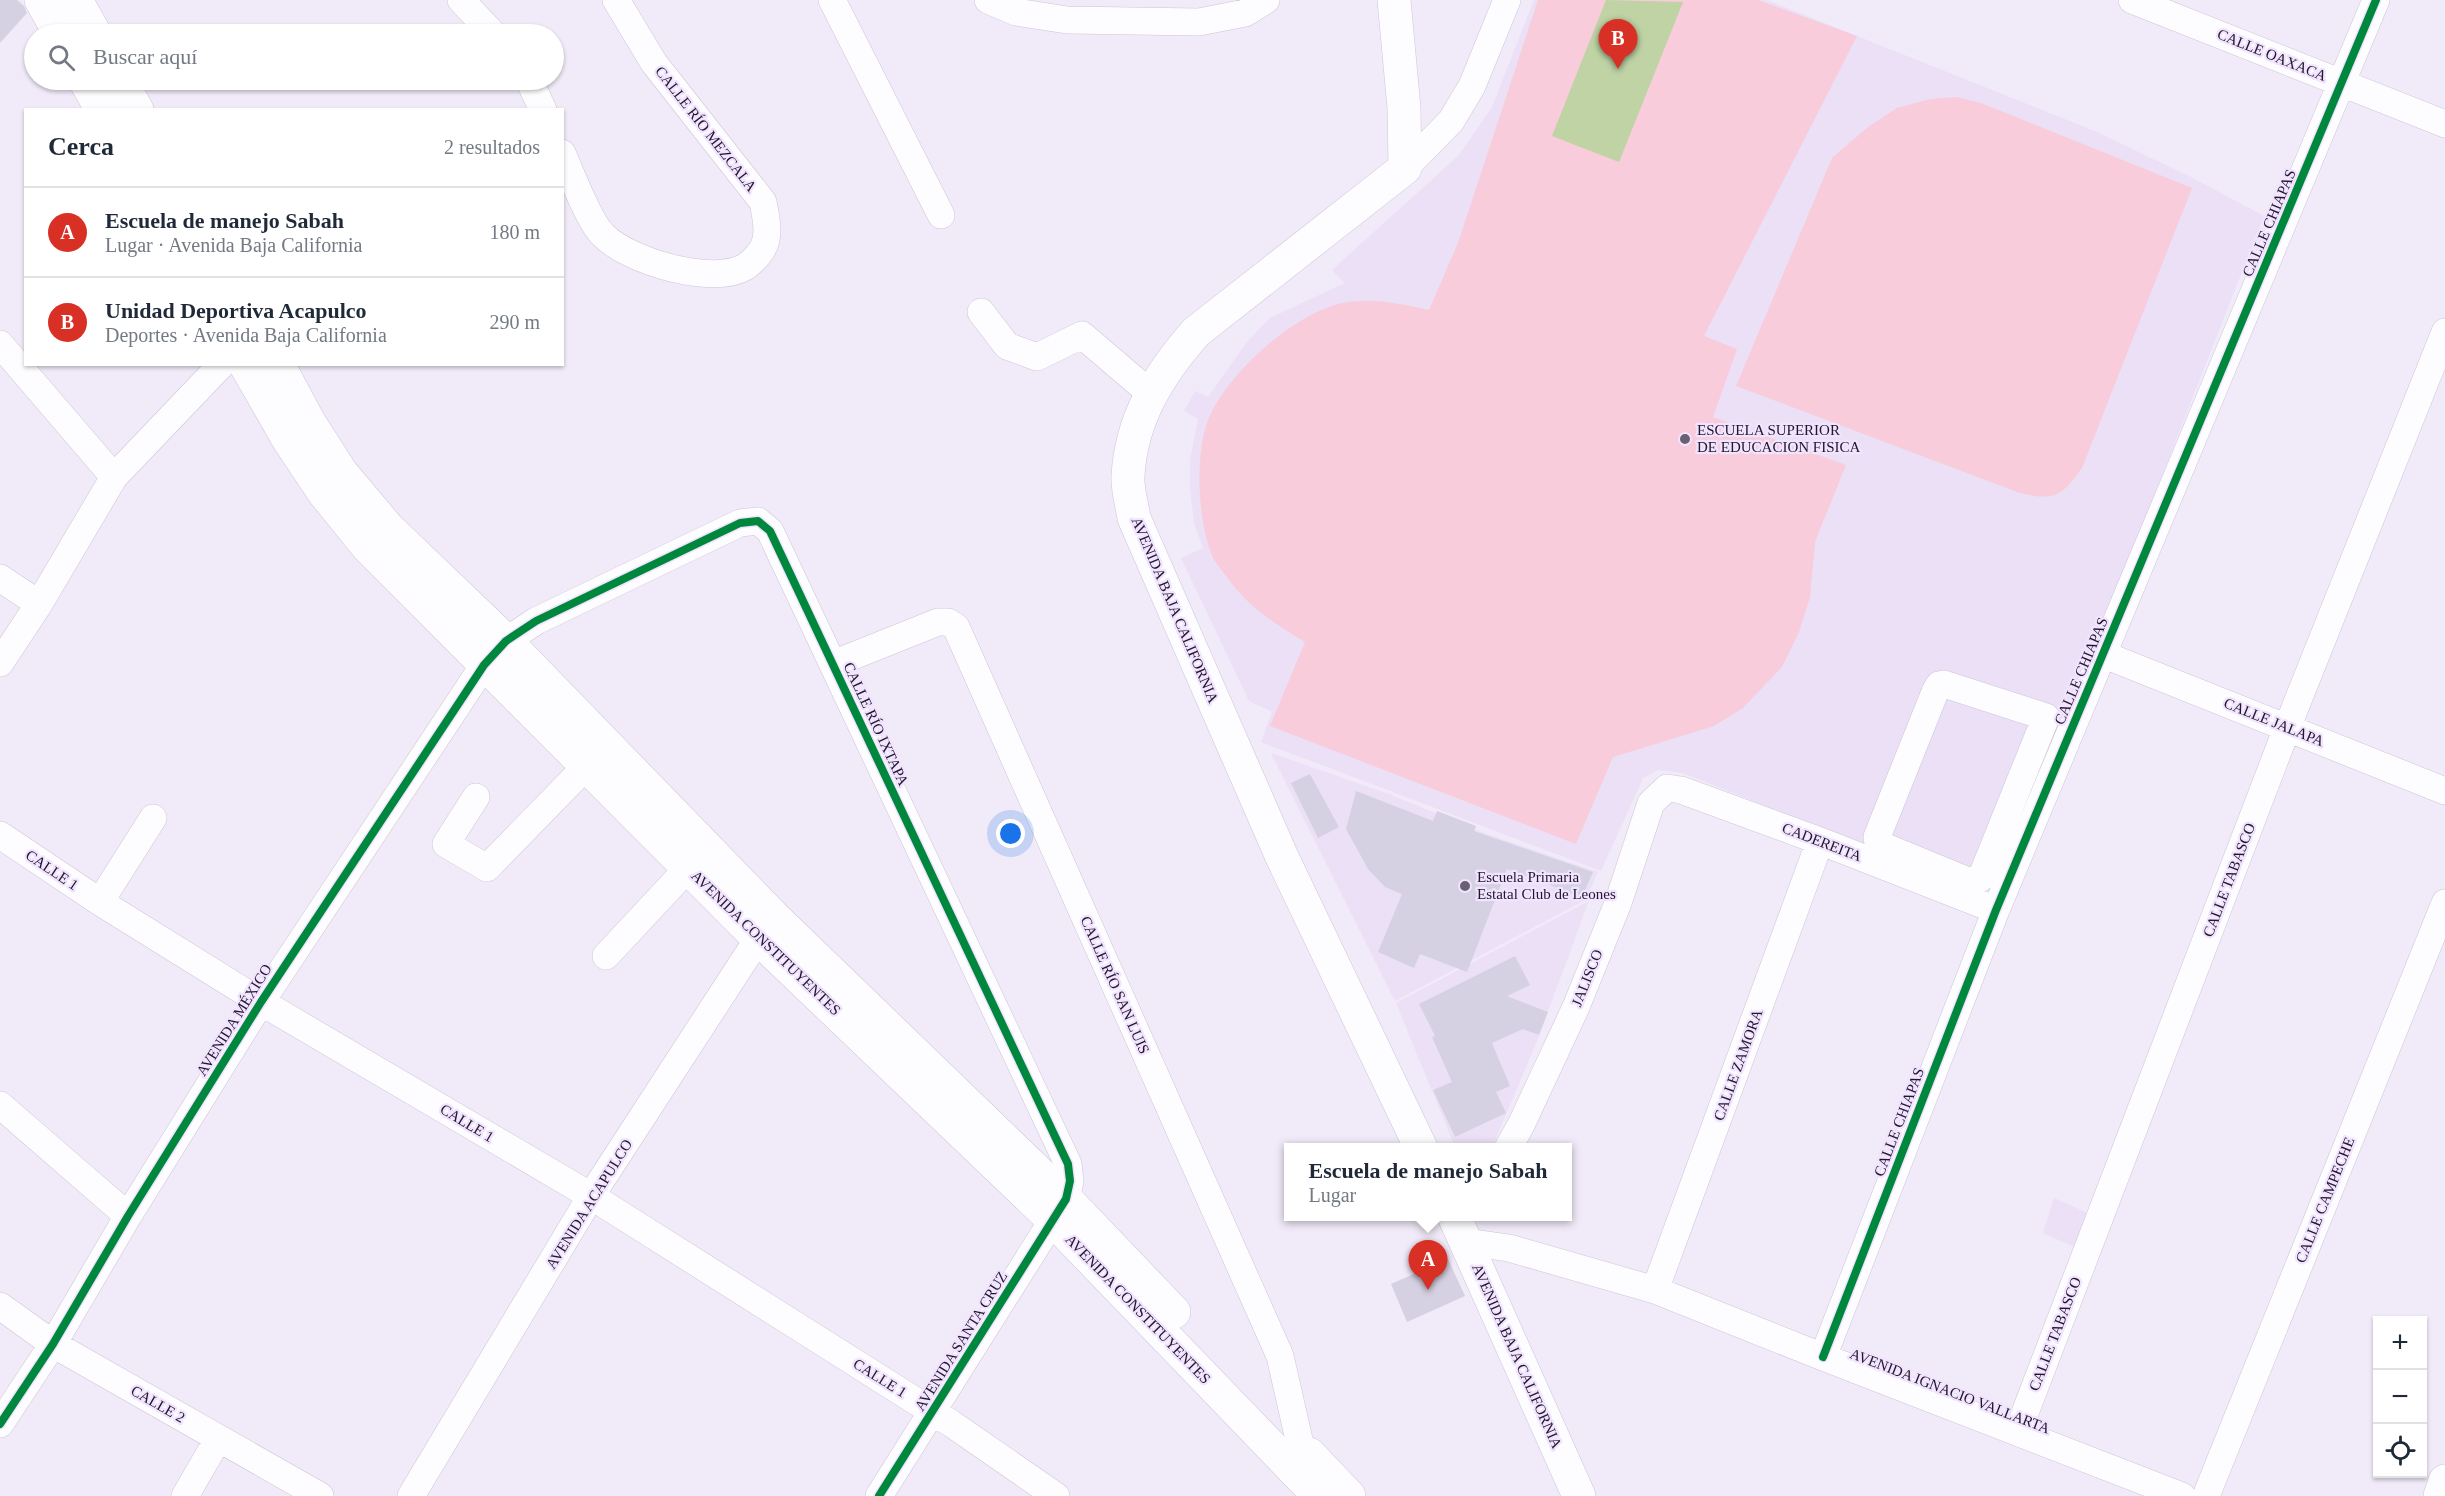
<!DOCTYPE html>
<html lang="es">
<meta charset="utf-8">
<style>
body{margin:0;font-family:"Times New Roman",serif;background:#f6f6f7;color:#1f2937}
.controls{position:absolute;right:18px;bottom:18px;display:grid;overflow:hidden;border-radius:0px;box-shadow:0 2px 4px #0004}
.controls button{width:54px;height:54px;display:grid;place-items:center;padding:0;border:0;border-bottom:2px solid #e0e1e3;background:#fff;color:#1f2937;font:30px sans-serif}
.you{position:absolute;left:1011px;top:834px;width:21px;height:21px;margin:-15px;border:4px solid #fff;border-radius:50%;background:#1a73e8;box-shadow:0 0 0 9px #1a73e833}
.badge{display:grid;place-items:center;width:39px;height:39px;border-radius:50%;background:#d93025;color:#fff;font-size:20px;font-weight:700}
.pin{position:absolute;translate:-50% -50px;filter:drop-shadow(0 2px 3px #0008)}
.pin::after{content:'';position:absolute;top:32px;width:21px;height:18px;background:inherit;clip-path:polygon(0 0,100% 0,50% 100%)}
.popup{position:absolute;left:1284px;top:1143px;width:288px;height:78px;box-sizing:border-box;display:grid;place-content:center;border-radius:0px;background:#fff;filter:drop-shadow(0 2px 4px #0005);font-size:20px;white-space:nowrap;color:#747a83}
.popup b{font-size:22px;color:#1f2937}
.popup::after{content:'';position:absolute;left:50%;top:100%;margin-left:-12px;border:12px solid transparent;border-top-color:#fff}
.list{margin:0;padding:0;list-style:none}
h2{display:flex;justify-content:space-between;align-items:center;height:78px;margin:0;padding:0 24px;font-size:26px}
h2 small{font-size:20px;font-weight:400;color:#747a83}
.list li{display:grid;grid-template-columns:39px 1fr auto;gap:18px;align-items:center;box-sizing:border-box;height:90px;padding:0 24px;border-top:2px solid #e0e1e3}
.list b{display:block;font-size:22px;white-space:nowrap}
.list p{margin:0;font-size:20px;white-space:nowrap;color:#747a83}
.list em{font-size:20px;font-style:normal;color:#747a83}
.icon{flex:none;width:33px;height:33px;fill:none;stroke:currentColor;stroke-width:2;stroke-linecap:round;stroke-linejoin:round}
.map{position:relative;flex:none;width:2445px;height:1496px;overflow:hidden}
.search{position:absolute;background:#fff;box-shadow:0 2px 4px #0004;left:24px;top:24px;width:540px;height:66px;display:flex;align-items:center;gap:15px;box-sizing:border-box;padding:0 21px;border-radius:33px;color:#747a83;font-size:22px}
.panel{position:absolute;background:#fff;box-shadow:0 2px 4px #0004;left:24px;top:108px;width:540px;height:258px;border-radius:0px}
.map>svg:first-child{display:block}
</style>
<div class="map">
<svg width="2445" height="1496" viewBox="0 0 2445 1496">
<rect width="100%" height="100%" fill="#f1eaf8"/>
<path fill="#ebe0f6" d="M1534,0H1767L2097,132L2193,178L2264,216L1996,898L1683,773L1658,770L1643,778L1601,871L1261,742L1272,712L1249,701L1181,558L1203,548L1194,523L1190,489V460L1198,419L1184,411L1195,391L1208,397L1247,342L1270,318L1345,283L1332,270L1459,155L1492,107Z
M1271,753L1389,794L1487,834L1598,872L1585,900L1395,1001Z
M1589,901L1535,1046L1492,1147H1455L1396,1003Z
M2054,1198L2094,1216L2081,1250L2043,1233Z"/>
<path fill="#f8ccda" d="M1538,0H1758L1857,36L1704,336L1737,349L1713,417L1846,465L1815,542L1810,597L1799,632L1782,667L1743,708L1714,726L1613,757L1576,844L1270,726L1305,642C1270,621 1247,606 1223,572C1219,566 1213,560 1211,553C1198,518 1195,458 1207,423C1224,375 1298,309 1348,302C1376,298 1402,304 1429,310L1458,243Z
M1957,97L1981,103L2192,188L2082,468C2061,497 2055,501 2020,493L1736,386L1832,158L1868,127L1897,108L1930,99Z"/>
<path fill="#bfd3a5" d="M1606,0L1683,2L1619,162L1552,136Z"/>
<path fill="#d5d1e2" d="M0,0H17L24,6L27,13L0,43Z
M1310,774L1339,827L1318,838L1291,783Z
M1356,791L1433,821L1437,811L1476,826L1474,831L1593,872L1582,897L1507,869L1467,972L1420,954L1414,968L1378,952L1402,894L1385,887L1368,869L1346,829Z
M1515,956L1530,985L1507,996L1548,1012L1539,1035L1523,1029L1492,1043L1510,1086L1496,1092L1506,1113L1455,1137L1433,1090L1452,1082L1432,1037L1435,1036L1419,1004Z
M1448,1259L1465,1296L1407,1322L1391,1284Z"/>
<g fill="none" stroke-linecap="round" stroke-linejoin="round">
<defs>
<path id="minor" d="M461,0L493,34
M832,0L941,215
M988,0L1016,12L1067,20L1199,22L1245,13L1266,0
M2132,0L2445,124
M529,80L543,110
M562,153C571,173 589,222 603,235C628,261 712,286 745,267C750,264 758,256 761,251C771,238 766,217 763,202L654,63L616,0
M1405,168L1451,121L1472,86L1507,0
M981,312L1007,346L1037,357L1082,335L1150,393
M0,344L114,477
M0,578L39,604
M2102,654L2445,791
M0,663L39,604L114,477L222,364
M833,664L938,622H948L956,627L1280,1356L1300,1444L1295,1471
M1944,684L2046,717L1981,878L1973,883L1883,846L1878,843L1877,837L1935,692L1939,685Z
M476,797L446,844L487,868L600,752
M0,835L100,902L261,1002L591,1196L952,1424L1056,1496
M100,902L153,818
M606,956L702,853
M0,1105L128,1216
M1508,1148L1521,1125L1576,1007L1618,903L1651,803L1667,788L1681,790L1820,841L1996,910
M1466,1242L1509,1248L1655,1290L1823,1357L2182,1496
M1655,1290L1820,841
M0,1306L53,1344L320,1496
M1823,1357L1996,910L2376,0
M0,1424L53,1344L128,1216L261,1002L484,665L506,641L536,621L740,523L758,521L770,531L1068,1164L1070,1181L1066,1199L879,1496
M2018,1431L2287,728L2445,332
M185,1496L218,1439
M411,1496L591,1196L769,922
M2206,1496L2445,903"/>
<path id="major" d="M41,0L60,34
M76,0L95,34
M1394,0L1404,108L1405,168L1196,332C1159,374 1131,419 1128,476C1127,489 1132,504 1134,518L1282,857L1421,1148
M85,80L102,110
M120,80L137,110
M245,364L288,439L324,493L367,546L759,939L1052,1219L1319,1496
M278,364L309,422L341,472L388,528L506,641L773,916L1066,1199L1174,1312
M1454,1216L1579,1496
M1309,1454L1349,1496
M2440,1496L2445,1481"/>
</defs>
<use href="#minor" stroke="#cec5d8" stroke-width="28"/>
<use href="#major" stroke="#cec5d8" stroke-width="34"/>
<use href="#minor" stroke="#fdfcfe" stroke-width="27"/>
<use href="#major" stroke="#fdfcfe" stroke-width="33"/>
<defs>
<path id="cycleway" d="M1823,1357L1996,910L2376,0
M0,1424L53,1344L128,1216L261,1002L484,665L506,641L536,621L740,523L758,521L770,531L1068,1164L1070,1181L1066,1199L879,1496"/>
</defs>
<use href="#cycleway" stroke="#f1e4fe" stroke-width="11"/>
<use href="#cycleway" stroke="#00873e" stroke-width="8"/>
</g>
<g fill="#6a6073" stroke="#f1e4fe" stroke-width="2">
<circle cx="1685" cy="439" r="6"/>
<circle cx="1465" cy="886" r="6"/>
</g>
<g text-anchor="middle" stroke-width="4.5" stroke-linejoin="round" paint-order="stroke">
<g font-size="15" fill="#22152c" stroke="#f1e4fe">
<text transform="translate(2272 55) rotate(22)" y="5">CALLE OAXACA</text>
<text transform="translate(706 129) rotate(52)" y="5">CALLE RÍO MEZCALA</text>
<text transform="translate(2269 223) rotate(-67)" y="5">CALLE CHIAPAS</text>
<text transform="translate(1175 610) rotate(67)" y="5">AVENIDA BAJA CALIFORNIA</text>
<text transform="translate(2081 671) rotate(-67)" y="5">CALLE CHIAPAS</text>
<text transform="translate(2274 722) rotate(22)" y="5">CALLE JALAPA</text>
<text transform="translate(876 724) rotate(65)" y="5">CALLE RÍO IXTAPA</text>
<text transform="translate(1822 842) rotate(21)" y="5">CADEREITA</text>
<text transform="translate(52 870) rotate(34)" y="5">CALLE 1</text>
<text transform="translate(2229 880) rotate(-69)" y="5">CALLE TABASCO</text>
<text transform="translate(766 943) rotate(44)" y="5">AVENIDA CONSTITUYENTES</text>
<text transform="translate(1587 978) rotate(-68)" y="5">JALISCO</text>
<text transform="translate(1115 985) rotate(66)" y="5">CALLE RÍO SAN LUIS</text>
<text transform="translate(234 1020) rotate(-58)" y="5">AVENIDA MÉXICO</text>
<text transform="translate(1738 1065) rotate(-70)" y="5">CALLE ZAMORA</text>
<text transform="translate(1899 1122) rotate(-69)" y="5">CALLE CHIAPAS</text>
<text transform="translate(467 1123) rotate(31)" y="5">CALLE 1</text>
<text transform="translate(2325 1200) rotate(-68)" y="5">CALLE CAMPECHE</text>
<text transform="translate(589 1204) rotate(-58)" y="5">AVENIDA ACAPULCO</text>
<text transform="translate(1138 1309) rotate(46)" y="5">AVENIDA CONSTITUYENTES</text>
<text transform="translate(2055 1334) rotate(-69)" y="5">CALLE TABASCO</text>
<text transform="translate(961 1341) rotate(-58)" y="5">AVENIDA SANTA CRUZ</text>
<text transform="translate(1517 1356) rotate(66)" y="5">AVENIDA BAJA CALIFORNIA</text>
<text transform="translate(880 1378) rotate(32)" y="5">CALLE 1</text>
<text transform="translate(1950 1391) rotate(21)" y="5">AVENIDA IGNACIO VALLARTA</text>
<text transform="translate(158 1404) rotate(30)" y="5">CALLE 2</text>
</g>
<g font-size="15" fill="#22152c" stroke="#f1e4fe" text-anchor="start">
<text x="1697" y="435">ESCUELA SUPERIOR<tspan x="1697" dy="17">DE EDUCACION FISICA</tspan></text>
<text x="1477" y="882">Escuela Primaria<tspan x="1477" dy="17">Estatal Club de Leones</tspan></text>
</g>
</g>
</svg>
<div class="controls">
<button>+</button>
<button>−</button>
<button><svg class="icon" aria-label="locate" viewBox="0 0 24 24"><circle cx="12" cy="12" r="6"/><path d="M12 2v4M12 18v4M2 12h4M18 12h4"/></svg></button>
</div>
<div class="you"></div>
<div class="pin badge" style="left:1428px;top:1290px">A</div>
<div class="popup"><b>Escuela de manejo Sabah</b>Lugar</div>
<div class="pin badge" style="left:1618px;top:69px">B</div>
<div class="search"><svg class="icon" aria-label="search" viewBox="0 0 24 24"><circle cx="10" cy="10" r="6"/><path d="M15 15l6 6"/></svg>Buscar aquí</div>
<section class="panel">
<h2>Cerca<small>2 resultados</small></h2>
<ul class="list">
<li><span class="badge">A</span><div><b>Escuela de manejo Sabah</b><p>Lugar · Avenida Baja California</p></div><em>180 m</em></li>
<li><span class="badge">B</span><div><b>Unidad Deportiva Acapulco</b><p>Deportes · Avenida Baja California</p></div><em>290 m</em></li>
</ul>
</section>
</div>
